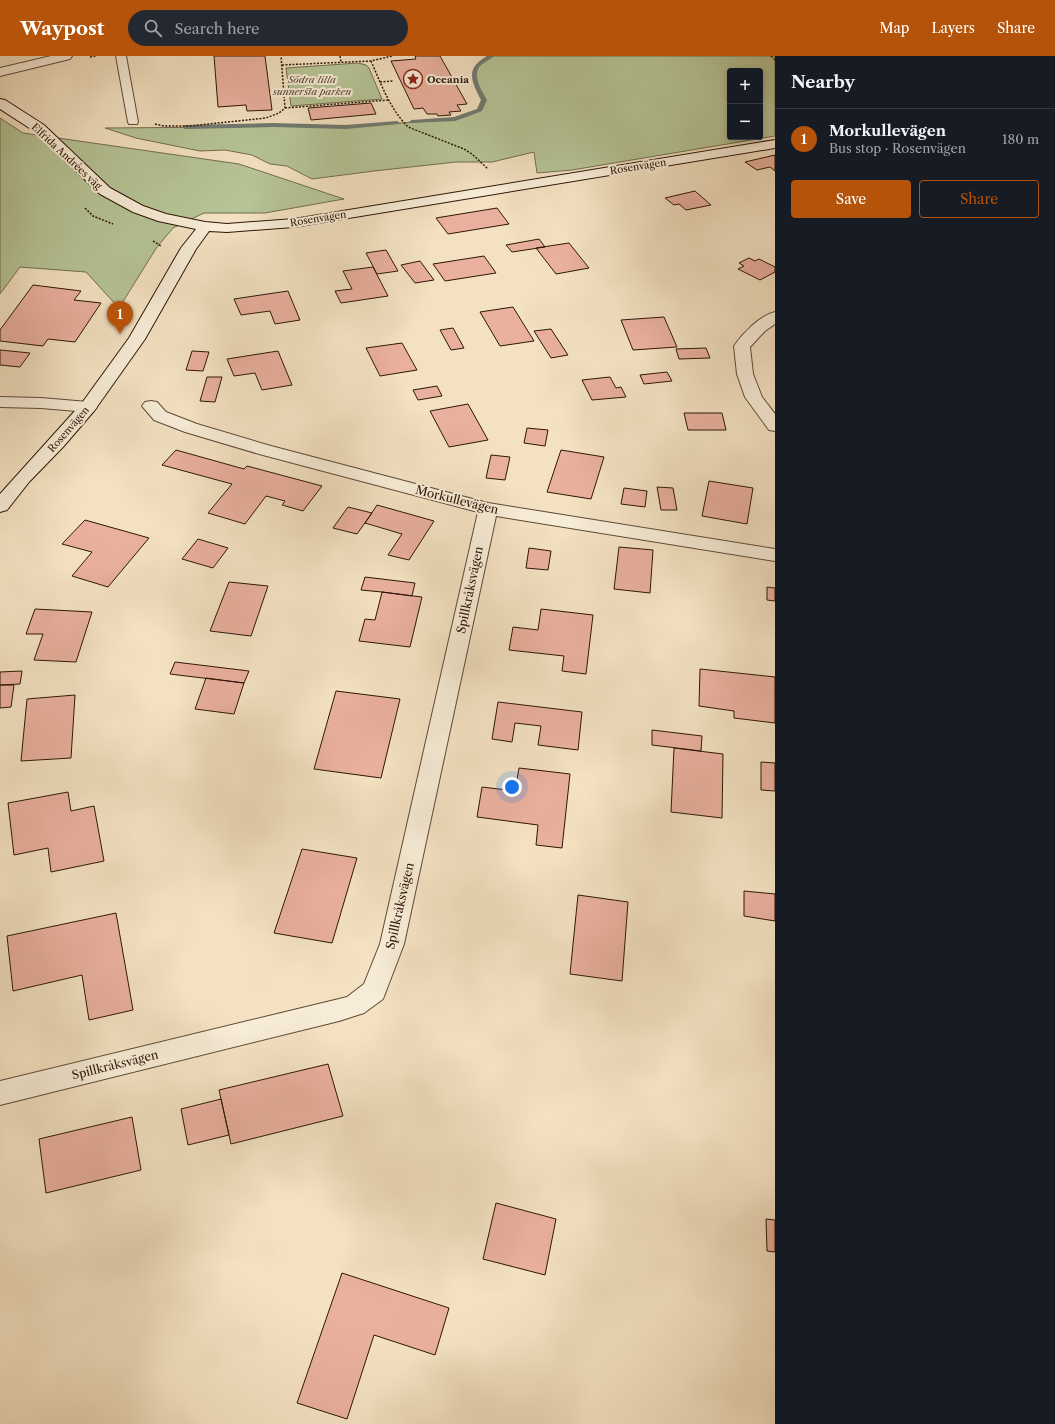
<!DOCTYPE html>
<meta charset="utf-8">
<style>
body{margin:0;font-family:"Libre Caslon Text",serif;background:#242831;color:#f1f3f6}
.controls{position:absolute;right:12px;top:12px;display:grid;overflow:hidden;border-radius:4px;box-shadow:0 2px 6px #0003}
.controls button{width:36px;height:36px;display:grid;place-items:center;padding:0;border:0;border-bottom:1px solid #363941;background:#171b24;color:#f1f3f6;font:20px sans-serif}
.you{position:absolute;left:512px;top:731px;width:14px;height:14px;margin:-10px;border:3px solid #fff;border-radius:50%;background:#1a73e8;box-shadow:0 0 0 6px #1a73e833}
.badge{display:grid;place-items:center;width:26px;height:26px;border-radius:50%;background:#b45309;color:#fff;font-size:13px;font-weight:700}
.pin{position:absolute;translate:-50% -33px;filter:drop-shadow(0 1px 2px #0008)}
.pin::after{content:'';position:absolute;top:21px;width:14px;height:12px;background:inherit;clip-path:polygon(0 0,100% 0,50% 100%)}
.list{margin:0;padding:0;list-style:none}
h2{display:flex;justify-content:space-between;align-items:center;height:52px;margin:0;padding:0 16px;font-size:17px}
h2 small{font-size:13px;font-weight:400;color:#9ea1a6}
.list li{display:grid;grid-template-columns:26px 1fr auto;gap:12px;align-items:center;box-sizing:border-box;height:60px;padding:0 16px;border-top:1px solid #363941}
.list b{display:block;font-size:15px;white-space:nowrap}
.list p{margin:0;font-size:13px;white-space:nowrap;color:#9ea1a6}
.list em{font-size:13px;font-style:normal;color:#9ea1a6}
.actions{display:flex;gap:8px;padding:12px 16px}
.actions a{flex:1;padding:9px 0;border:1px solid #b45309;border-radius:4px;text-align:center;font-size:14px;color:#b45309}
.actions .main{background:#b45309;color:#fff}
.icon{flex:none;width:22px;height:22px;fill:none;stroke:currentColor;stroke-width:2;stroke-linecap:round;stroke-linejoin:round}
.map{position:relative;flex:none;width:775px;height:1368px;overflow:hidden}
header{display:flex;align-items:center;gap:24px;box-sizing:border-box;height:56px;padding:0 20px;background:#b45309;color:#fff}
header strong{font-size:19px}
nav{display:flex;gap:22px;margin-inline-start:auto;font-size:14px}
.search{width:280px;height:36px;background:#242831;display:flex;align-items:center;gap:10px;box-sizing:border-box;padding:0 14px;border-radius:22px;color:#9ea1a6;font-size:15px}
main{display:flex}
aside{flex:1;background:#171b24}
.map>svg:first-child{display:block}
</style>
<header>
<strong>Waypost</strong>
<div class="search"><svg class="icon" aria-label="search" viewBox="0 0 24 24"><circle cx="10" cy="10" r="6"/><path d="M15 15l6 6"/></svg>Search here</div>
<nav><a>Map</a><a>Layers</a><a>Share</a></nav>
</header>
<main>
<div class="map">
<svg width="775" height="1368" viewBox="0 0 775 1368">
<rect width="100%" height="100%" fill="#f3e1c1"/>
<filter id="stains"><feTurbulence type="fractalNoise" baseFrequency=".005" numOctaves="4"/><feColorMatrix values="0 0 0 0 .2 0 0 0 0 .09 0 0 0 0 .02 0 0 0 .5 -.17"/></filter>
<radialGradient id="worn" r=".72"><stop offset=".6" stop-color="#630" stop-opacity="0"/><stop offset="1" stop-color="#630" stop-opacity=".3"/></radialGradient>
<path fill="#b6c496" stroke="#726d4e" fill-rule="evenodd" d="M487,0H775V80L572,114L537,117L534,96L492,106H456L374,115L312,123L287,110L270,108L252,99L225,94L200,95L136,82L105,72L237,71L273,69L346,71L455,63L467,60L480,54L484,44C479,35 469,21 475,11C478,6 485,5 487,0ZM730,15H760V81H730Z
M358,7L366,9L369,12L382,43L291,50L286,12Z
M0,62L23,77L239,108L344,143L265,157H204L173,172L157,191L119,252L86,216L20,211L0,238Z"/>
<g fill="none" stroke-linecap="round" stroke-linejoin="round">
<path fill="#707a71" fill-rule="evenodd" d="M487,0H494C490,4 484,6 480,10C472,20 482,35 487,44L482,55L455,65L410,67L409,66L412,64L454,61L477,53L481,44C471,24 465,13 487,0Z
M397,65L400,67L399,68L346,73L273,71L185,73L182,71L185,69L273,67L346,69Z"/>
</g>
<path fill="#e9b09e" stroke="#2d1607" d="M214,0H265L272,54L247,55L246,49L218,51Z
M415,0H440L467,48L457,49L461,55L449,56L451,59L438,60L437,58H427L423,52L414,53L391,5L416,3Z
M371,47L376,58L311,64L308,52Z
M775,99V115L770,111L757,114L745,106Z
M695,135L711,149L686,154L679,148L674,149L665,142Z
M497,152L509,168L448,178L436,162Z
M539,183L545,191L512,196L506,189Z
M569,187L589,212L556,218L536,192Z
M386,194L398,215L377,218L366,197Z
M484,200L496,217L445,225L433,208Z
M749,202L755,205L759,203L775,211V216L760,224L738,213L744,210L739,207Z
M420,205L434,224L415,227L401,209Z
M373,211L388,240L341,247L335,235L352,233L343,215Z
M33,229L81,235L74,244L101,247L75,286L48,283L43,290L0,285V274Z
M288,235L300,264L275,268L270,255L241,259L234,243Z
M513,251L534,285L500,290L480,256Z
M664,261L677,291L633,294L621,264Z
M453,272L464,292L451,294L440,274Z
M551,273L568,299L551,302L534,275Z
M402,287L417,314L380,320L366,292Z
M706,292L710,302L679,303L676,293Z
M0,294L30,297L20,311L0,309Z
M192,295L209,296L203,315L186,314Z
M278,295L292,329L262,334L255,317L234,320L227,303Z
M667,316L672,325L644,328L640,319Z
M207,321H222L215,346L200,345Z
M610,321L616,332L621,331L626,341L592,344L582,324Z
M437,330L442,340L418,344L413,334Z
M468,348L488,384L449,391L430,355Z
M684,357H722L726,374H688Z
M527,372L548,374L545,390L524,387Z
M176,394L244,413L247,410L322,430L303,455L282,449L285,445L266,440L245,468L208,457L232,428L162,409Z
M561,394L604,401L591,443L547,436Z
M491,399L510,401L505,424L486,422Z
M709,425L753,432L747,468L702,460Z
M657,431L673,432L677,454H661Z
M624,432L647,435L645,451L621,448Z
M377,449L434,465L409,504L388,499L402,478L365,467Z
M348,451L372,457L357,478L333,472Z
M85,464L149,482L108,531L72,520L92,496L62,488Z
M198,483L228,492L213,512L182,503Z
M619,491L653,494L650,537L614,533Z
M529,492L551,495L548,514L526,512Z
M365,521L415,527L412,540L382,536L361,534Z
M229,526L268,530L251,580L210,575Z
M767,531L775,532V545L767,544Z
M382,536L422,541L410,591L359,585L365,563L375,564Z
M35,553L92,556L76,606L34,604L43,578H26Z
M541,553L593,559L586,618L562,615L564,600L509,594L513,571L538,574Z
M175,606L249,615L244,627L170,618Z
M700,613L775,621V667L734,662V655L699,650Z
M22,615L20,628L0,629V616Z
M206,622L244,627L234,658L195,653Z
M0,629H14L11,651L0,652Z
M336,635L400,643L381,722L314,713Z
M75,639L71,702L21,705L27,643Z
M498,646L582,656L578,694L538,689L541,670L515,667L512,686L492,683Z
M652,674L702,680L701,695L652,689Z
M674,692L723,698L722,762L671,756Z
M761,706L775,707V735L761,734Z
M519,712L570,718L562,792L536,789L538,769L477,761L482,731L515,735Z
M68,736L71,755L94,750L104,805L51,816L48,792L14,799L8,747Z
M302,793L357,802L332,887L274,877Z
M744,835L775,838V865L744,860Z
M578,839L628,846L622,925L570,918Z
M116,857L133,954L89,964L82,919L13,935L7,880Z
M328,1008L343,1060L231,1088L219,1034Z
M221,1043L229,1079L188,1089L181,1053Z
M132,1061L141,1114L46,1137L39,1083Z
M496,1147L556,1163L545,1219L483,1203Z
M766,1163L775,1164V1196L767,1195Z
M342,1217L449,1252L435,1299L374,1279L347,1363L297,1347Z"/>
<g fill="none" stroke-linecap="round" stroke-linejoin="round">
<defs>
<path id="lane" d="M116,0H126L138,66L137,68H129L128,66Z"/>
<path id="street" d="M51,0H72L70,3L0,20V12Z
M775,256V268L765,275L750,291L753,318L762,341L775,358V375L769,374L745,341L737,318L734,290C743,277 759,260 775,256Z
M0,341L41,342L88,346L94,347L97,351L94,355L88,356L41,352L0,351Z
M151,345L157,346L166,356L197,368L271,390L488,447L775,493V505L496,460L404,888L383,943L364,957L339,965L0,1049V1025L339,943L347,941L364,928L380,888L478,456L259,398L185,376L154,364L142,350L145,346Z"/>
<path id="secondary" d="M0,43L5,44L44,69L110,132L143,150L166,158L205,166L227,168L294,163L775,84V92L294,171L227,176L209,175L196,193L145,283L94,355L63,391L29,426L7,454L0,456V438L82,347L129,282L181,192L196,173L158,165L133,156L100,138L34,75L0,53Z"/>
</defs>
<use href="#lane" stroke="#5e4936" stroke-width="2"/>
<use href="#street" stroke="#5e4936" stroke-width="2"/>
<use href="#secondary" stroke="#2d1607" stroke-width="2"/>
<path stroke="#2d1607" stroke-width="1.5" stroke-dasharray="2 1.5" stroke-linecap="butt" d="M340,0L341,6
M771,0L775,4
M90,1L96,0
M371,5C381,28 390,53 408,71L464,93L472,98L488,113
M282,9L371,5L392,0
M380,26L394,25
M274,35H284
M285,52L388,44
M155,68L164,70H190L266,62L279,57L285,52L281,0
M85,152L93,160L113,168
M153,185L161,190"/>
<use href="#lane" fill="#f7ecd7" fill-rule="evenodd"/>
<use href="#street" fill="#f7ecd7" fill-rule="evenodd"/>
<use href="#secondary" fill="#f7ecd7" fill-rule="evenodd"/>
</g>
<defs>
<symbol id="sight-ring" viewBox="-11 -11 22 22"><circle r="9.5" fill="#f7ecd7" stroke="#8f2418" stroke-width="1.5"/><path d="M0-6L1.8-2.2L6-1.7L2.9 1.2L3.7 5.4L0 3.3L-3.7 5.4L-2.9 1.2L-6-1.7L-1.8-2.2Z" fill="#8f2418"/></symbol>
</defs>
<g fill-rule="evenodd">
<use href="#sight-ring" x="402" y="12" width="22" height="22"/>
</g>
<g text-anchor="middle" stroke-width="4" stroke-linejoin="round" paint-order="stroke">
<g font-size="10" font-style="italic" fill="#564a32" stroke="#f7ecd7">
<text x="312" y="27">Södra lilla<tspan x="312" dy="12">sunnersta parken</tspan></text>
</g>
<g font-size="10" font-weight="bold" fill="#2d1607" stroke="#f7ecd7" text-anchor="start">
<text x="427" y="27">Oceania</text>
</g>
<g font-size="10" fill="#2d1607" stroke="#f7ecd7">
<text transform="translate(67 100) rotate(43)" y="4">Elfrida Andrées väg</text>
<text transform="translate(638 110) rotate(-9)" y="4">Rosenvägen</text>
<text transform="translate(318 162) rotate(-9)" y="4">Rosenvägen</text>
<text transform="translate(68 373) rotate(-49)" y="4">Rosenvägen</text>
</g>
<g font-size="12" fill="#2d1607" stroke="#f7ecd7">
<text transform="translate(457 444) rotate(14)" y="4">Morkullevägen</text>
<text transform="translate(470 534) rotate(-78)" y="4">Spillkråksvägen</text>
<text transform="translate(400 850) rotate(-77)" y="4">Spillkråksvägen</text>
<text transform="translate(115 1009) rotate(-14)" y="4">Spillkråksvägen</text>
</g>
</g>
<rect width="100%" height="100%" filter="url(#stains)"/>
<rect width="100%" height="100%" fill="url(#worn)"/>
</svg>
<div class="controls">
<button>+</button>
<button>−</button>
</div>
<div class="you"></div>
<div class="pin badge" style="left:120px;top:278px">1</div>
</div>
<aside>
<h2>Nearby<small></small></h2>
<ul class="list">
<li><span class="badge">1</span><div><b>Morkullevägen</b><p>Bus stop · Rosenvägen</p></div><em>180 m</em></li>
</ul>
<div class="actions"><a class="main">Save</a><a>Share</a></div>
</aside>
</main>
